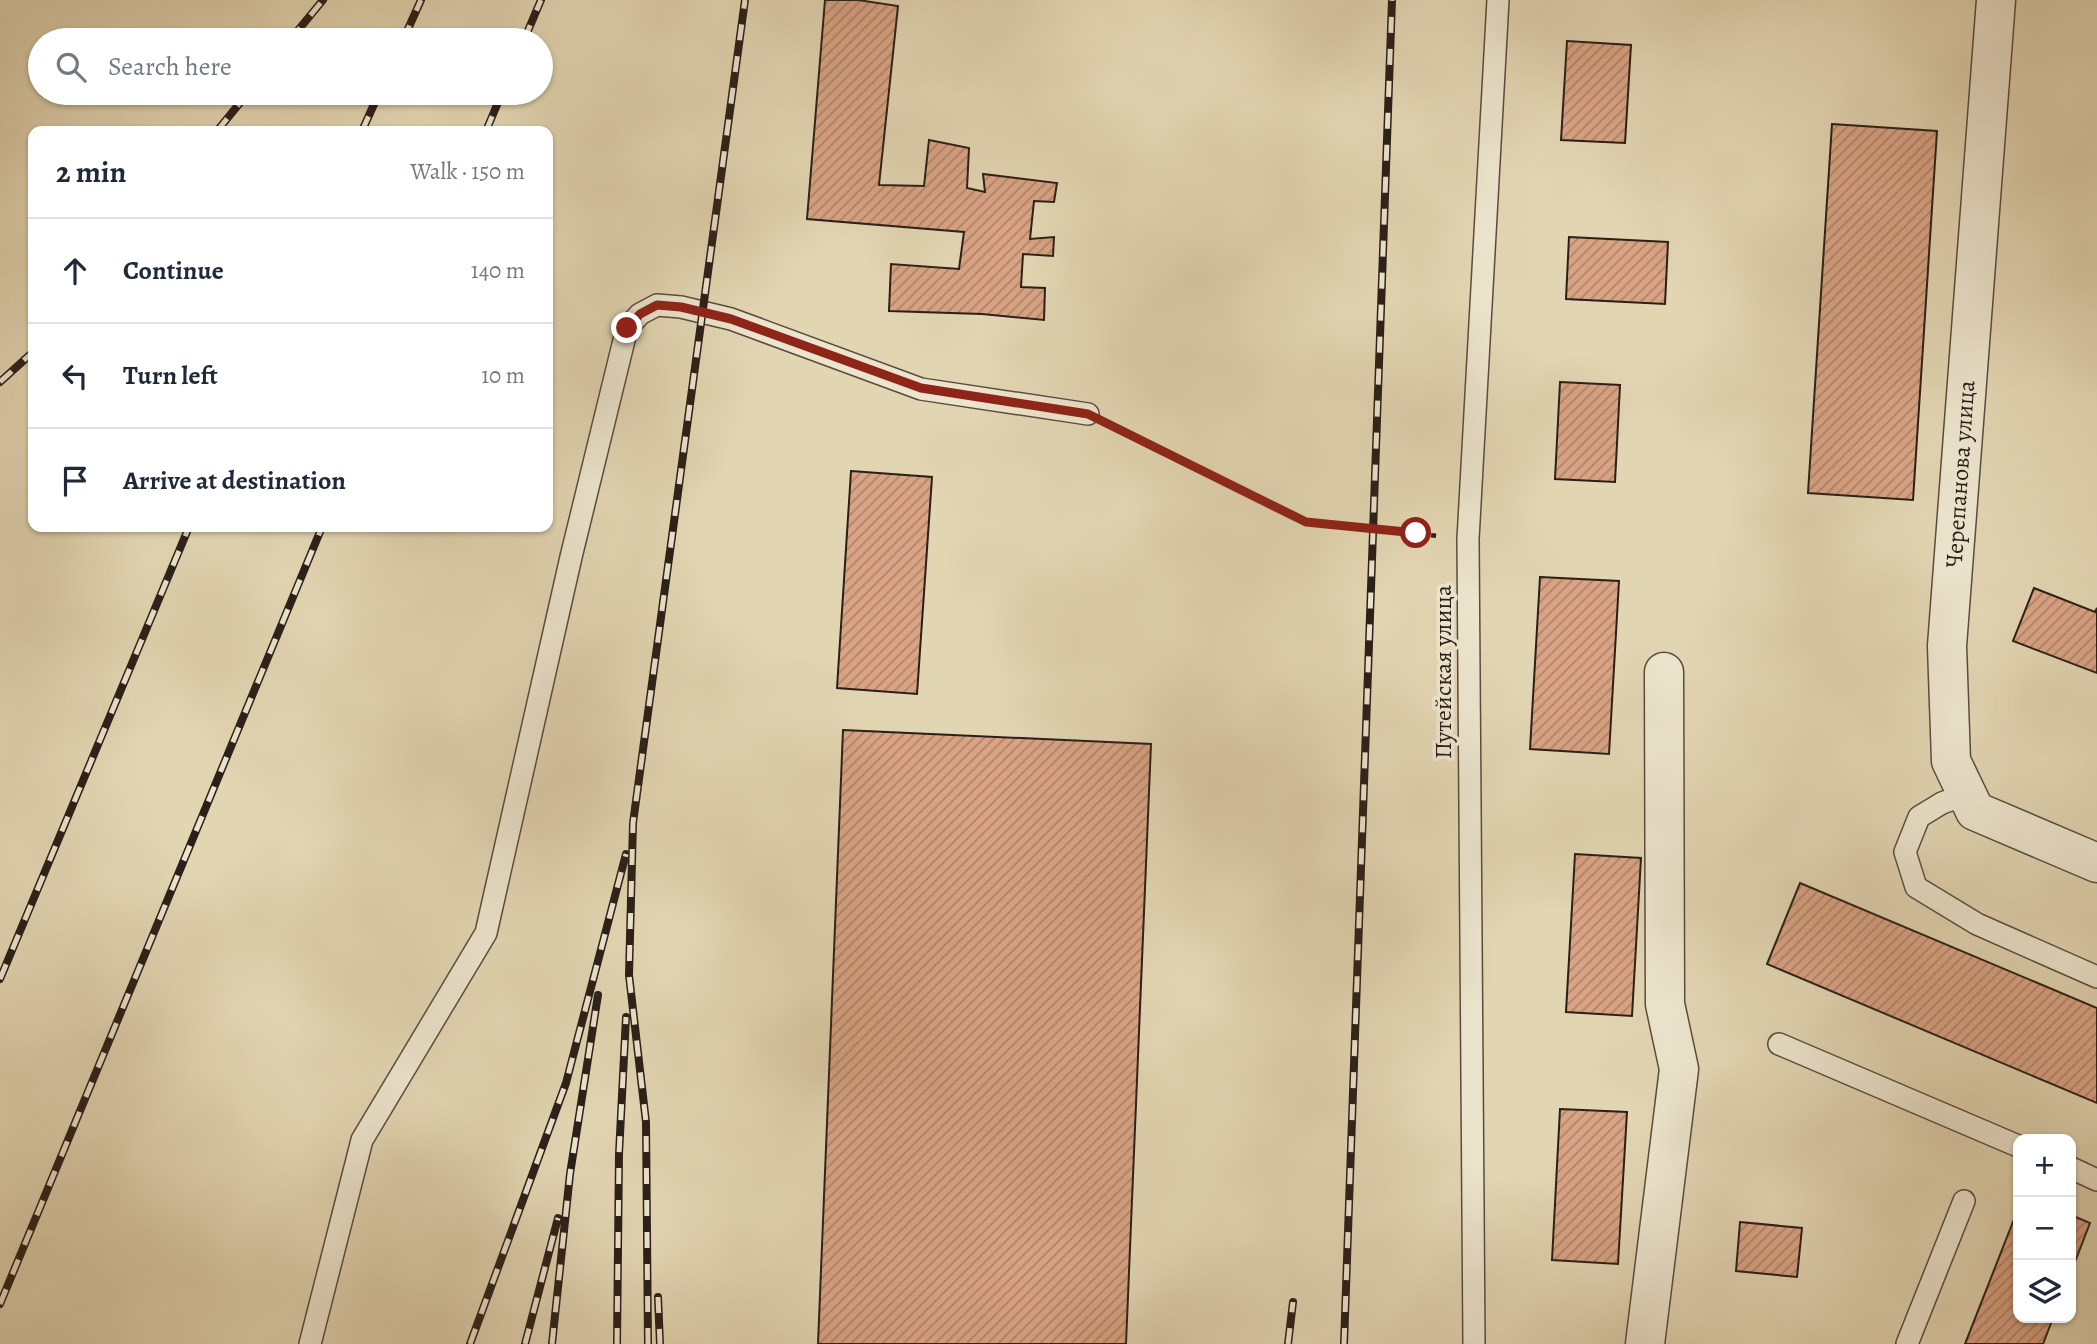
<!DOCTYPE html>
<meta charset="utf-8">
<style>
body{margin:0;font-family:Alegreya,serif;background:#f6f6f7;color:#1f2937}
.controls{position:absolute;right:21px;bottom:21px;display:grid;overflow:hidden;border-radius:14px;box-shadow:0 2px 5px #0004}
.controls button{width:63px;height:63px;display:grid;place-items:center;padding:0;border:0;border-bottom:2px solid #e0e1e3;background:#fff;color:#1f2937;font:35px sans-serif}
.stop{position:absolute;width:21px;height:21px;margin:-16px;border:5px solid #8f2418;border-radius:50%;background:#fff}
.stop.end{background:#8f2418;border-color:#fff;box-shadow:0 2px 7px #0008}
.list{margin:0;padding:0;list-style:none}
h2{display:flex;justify-content:space-between;align-items:center;height:91px;margin:0;padding:0 28px;font-size:30px}
h2 small{font-size:23px;font-weight:400;color:#747a83}
.list li{display:grid;grid-template-columns:46px 1fr auto;gap:21px;align-items:center;box-sizing:border-box;height:105px;padding:0 28px;border-top:2px solid #e0e1e3}
.list b{display:block;font-size:26px;white-space:nowrap}
.list em{font-size:23px;font-style:normal;color:#747a83}
.icon{flex:none;width:38px;height:38px;fill:none;stroke:currentColor;stroke-width:2;stroke-linecap:round;stroke-linejoin:round}
.map{position:relative;flex:none;width:2097px;height:1344px;overflow:hidden}
.search{position:absolute;background:#fff;box-shadow:0 2px 5px #0004;left:28px;top:28px;width:525px;height:77px;display:flex;align-items:center;gap:18px;box-sizing:border-box;padding:0 24px;border-radius:38px;color:#747a83;font-size:26px}
.panel{position:absolute;background:#fff;box-shadow:0 2px 5px #0004;left:28px;top:126px;width:525px;height:406px;border-radius:14px}
.map>svg:first-child{display:block}
</style>
<div class="map">
<svg width="2097" height="1344" viewBox="0 0 2097 1344">
<defs>
<pattern id="building-hatch" width="6" height="6" patternUnits="userSpaceOnUse" patternTransform="scale(1.75)"><rect width="6" height="6" fill="#d9a384"/><path d="M-1 1l2-2M0 6l6-6M5 7l2-2" fill="none" stroke="#b0846b"/></pattern>
</defs>
<rect width="100%" height="100%" fill="#e2d5b2"/>
<filter id="stains"><feTurbulence type="fractalNoise" baseFrequency=".00286" numOctaves="4"/><feColorMatrix values="0 0 0 0 .2 0 0 0 0 .09 0 0 0 0 .02 0 0 0 .5 -.17"/></filter>
<radialGradient id="worn" r=".72"><stop offset=".6" stop-color="#630" stop-opacity="0"/><stop offset="1" stop-color="#630" stop-opacity=".3"/></radialGradient>
<path fill="url(#building-hatch)" stroke="#2b1f18" stroke-width="2" d="M825,0H858L898,6L879,185L924,186L929,140L969,148L967,188L985,192L983,174L1057,183L1054,202L1034,201L1030,239L1054,237L1053,256L1023,254L1021,287L1045,288L1044,320L982,314L889,311L891,264L959,269L964,232L807,219Z
M1567,41L1631,45L1625,143L1561,140Z
M1832,124L1937,131L1913,500L1808,493Z
M1569,237L1668,242L1665,304L1566,299Z
M1560,382L1620,385L1615,482L1555,479Z
M851,471L932,477L917,694L837,688Z
M1540,577L1619,581L1609,754L1530,749Z
M2034,588L2095,612L2097,608V673L2013,641Z
M843,730L1151,744L1126,1344H818Z
M1575,854L1641,858L1632,1016L1566,1012Z
M1800,883L2097,1008V1103L1767,964Z
M1560,1109L1627,1112L1618,1264L1552,1260Z
M2018,1209V1318H2053L2043,1344H1965Z
M2071,1215L2090,1223L2071,1272Z
M1740,1222L1802,1228L1797,1277L1736,1271Z"/>
<g fill="none" stroke-linecap="round" stroke-linejoin="round">
<defs>
<path id="service" d="M1967,794L1942,803L1919,817L1905,852L1916,887L1977,924L2097,977
M1779,1044L2018,1146
M2071,1168L2097,1180
M310,1344L362,1140L486,933L571,557L627,328L640,314L657,305L681,307L731,319L921,389L1088,414
M1474,1344L1468,539L1498,0
M1907,1344L1964,1201"/>
<path id="minor" d="M1996,0L1947,646L1951,761L1975,811L2097,863
M1645,1344L1679,1069L1665,1004L1664,672"/>
</defs>
<use href="#service" stroke="#594c3e" stroke-width="24"/>
<use href="#minor" stroke="#594c3e" stroke-width="41"/>
<path stroke="#2b1f18" stroke-width="4.5" stroke-dasharray="5 3.5" stroke-linecap="butt" d="M1114,427L1306,522L1439,536"/>
<use href="#service" stroke="#ece4cd" stroke-width="21"/>
<use href="#minor" stroke="#ece4cd" stroke-width="38"/>
<defs>
<path id="rail" d="M290,40L323,0
M403,40L421,0
M524,40L541,0
M217,131L248,93
M362,131L379,93
M486,131L502,93
M0,382L33,352
M0,979L189,527
M658,1297L660,1344
M0,1304L322,527
M470,1344L566,1083L626,854
M525,1344L558,1218
M552,1344L570,1174L598,995
M617,1344L619,1154L626,1017
M648,1344L646,1122L629,975L633,823L745,0
M1288,1344L1293,1302
M1344,1344L1392,0"/>
</defs>
<use href="#rail" stroke="#2b1f18" stroke-width="8"/>
<use href="#rail" stroke="#ece4cd" stroke-width="5" stroke-dasharray="16" stroke-linecap="butt"/>
</g>
<g fill="none" stroke-linecap="round" stroke-linejoin="round">
<path stroke="#8f2418" stroke-width="9" d="M627,328L640,314L657,305L681,307L731,319L921,388L1088,414L1306,522L1416,533"/>
</g>
<g text-anchor="middle" stroke-width="7" stroke-linejoin="round" paint-order="stroke">
<g font-size="24" fill="#2b1f18" stroke="#ece4cd">
<text transform="translate(1960 474) rotate(-86)" y="8">Черепанова улица</text>
<text transform="translate(1443 672) rotate(-90)" y="8">Путейская улица</text>
</g>
</g>
<rect width="100%" height="100%" filter="url(#stains)"/>
<rect width="100%" height="100%" fill="url(#worn)"/>
</svg>
<div class="controls">
<button>+</button>
<button>−</button>
<button><svg class="icon" aria-label="layers" viewBox="0 0 24 24"><path d="M12 4l9 5-9 5-9-5zM3 14l9 5 9-5"/></svg></button>
</div>
<div class="stop" style="left:1416px;top:533px"></div>
<div class="stop end" style="left:627px;top:328px"></div>
<div class="search"><svg class="icon" aria-label="search" viewBox="0 0 24 24"><circle cx="10" cy="10" r="6"/><path d="M15 15l6 6"/></svg>Search here</div>
<section class="panel">
<h2>2 min<small>Walk · 150 m</small></h2>
<ul class="list">
<li><svg class="icon" aria-label="ahead" viewBox="0 0 24 24"><path d="M12 20V5M6 11l6-6 6 6"/></svg><div><b>Continue</b></div><em>140 m</em></li>
<li><svg class="icon" aria-label="left" viewBox="0 0 24 24"><path d="M17 20v-9H6M10 6l-5 5 5 5"/></svg><div><b>Turn left</b></div><em>10 m</em></li>
<li><svg class="icon" aria-label="arrive" viewBox="0 0 24 24"><path d="M6 21V4h12l-3 4 3 4H6"/></svg><div><b>Arrive at destination</b></div></li>
</ul>
</section>
</div>
